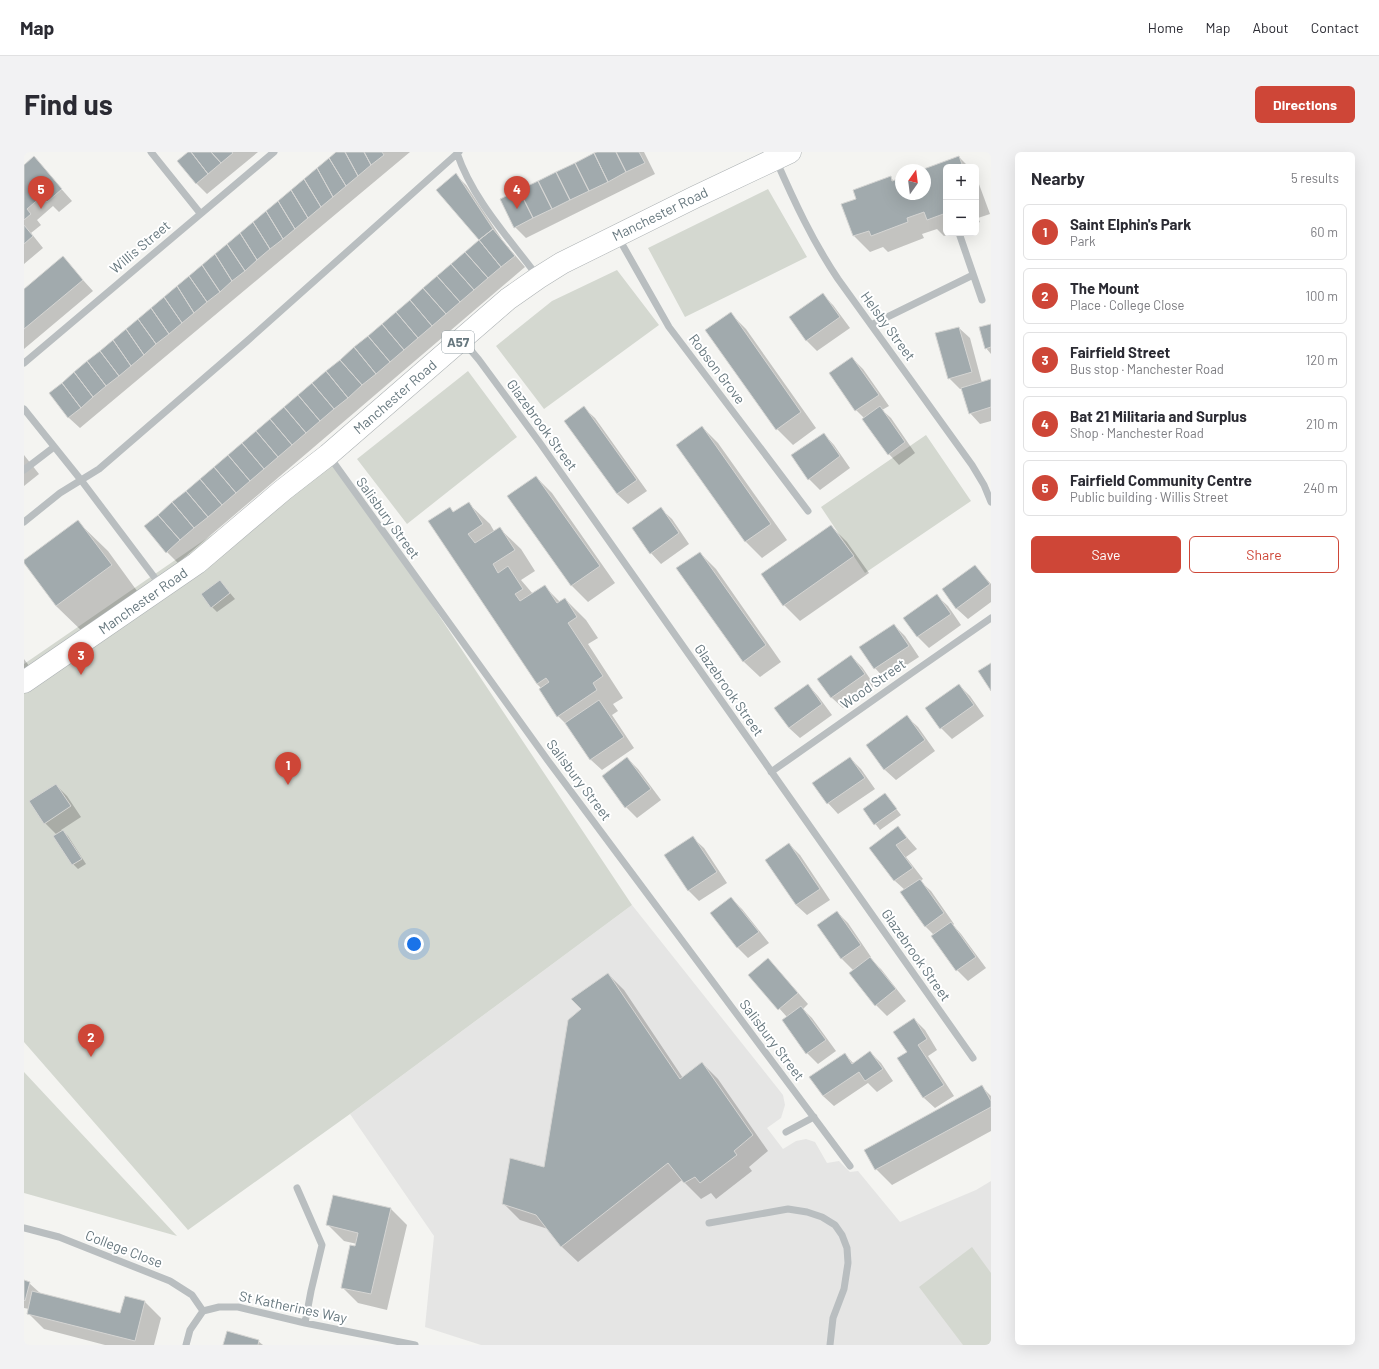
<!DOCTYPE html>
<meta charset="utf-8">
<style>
body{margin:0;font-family:Barlow,sans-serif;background:#f2f2f3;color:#2b2b33}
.controls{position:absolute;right:12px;top:12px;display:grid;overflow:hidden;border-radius:6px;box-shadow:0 4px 16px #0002}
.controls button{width:36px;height:36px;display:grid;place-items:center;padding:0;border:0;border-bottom:1px solid #e1e1e2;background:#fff;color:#2b2b33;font:20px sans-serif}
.compass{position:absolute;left:871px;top:12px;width:36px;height:36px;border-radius:50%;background:#fff;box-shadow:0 4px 16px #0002;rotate:14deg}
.you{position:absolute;left:390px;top:792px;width:14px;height:14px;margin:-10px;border:3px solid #fff;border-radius:50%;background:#1a73e8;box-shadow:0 0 0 6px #1a73e833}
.badge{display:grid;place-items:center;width:26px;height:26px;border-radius:50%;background:#ce4637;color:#fff;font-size:13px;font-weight:700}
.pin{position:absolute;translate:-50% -33px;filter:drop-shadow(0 1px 2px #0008)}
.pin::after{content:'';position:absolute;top:21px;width:14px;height:12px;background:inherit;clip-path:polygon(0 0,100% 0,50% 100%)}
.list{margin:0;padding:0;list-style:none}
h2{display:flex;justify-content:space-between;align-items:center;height:52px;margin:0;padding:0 16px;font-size:17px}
h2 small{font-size:13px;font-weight:400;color:#7c7c81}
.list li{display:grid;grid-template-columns:26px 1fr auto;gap:12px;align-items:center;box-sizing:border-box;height:56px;margin:0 8px 8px;padding:0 8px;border:1px solid #e1e1e2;border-radius:6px}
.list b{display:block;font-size:15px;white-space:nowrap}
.list p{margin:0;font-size:13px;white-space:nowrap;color:#7c7c81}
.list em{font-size:13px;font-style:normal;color:#7c7c81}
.actions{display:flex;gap:8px;padding:12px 16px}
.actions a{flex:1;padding:9px 0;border:1px solid #ce4637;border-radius:6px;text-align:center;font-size:14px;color:#ce4637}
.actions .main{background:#ce4637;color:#fff}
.map{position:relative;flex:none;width:967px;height:1193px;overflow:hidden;border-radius:6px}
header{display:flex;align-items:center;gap:24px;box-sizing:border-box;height:56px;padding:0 20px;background:#fff;border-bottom:1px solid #e1e1e2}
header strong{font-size:19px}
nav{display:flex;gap:22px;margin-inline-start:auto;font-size:14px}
.intro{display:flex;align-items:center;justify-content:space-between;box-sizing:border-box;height:96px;padding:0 24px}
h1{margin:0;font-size:28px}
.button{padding:10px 18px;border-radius:6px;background:#ce4637;color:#fff;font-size:14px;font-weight:700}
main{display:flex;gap:24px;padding:0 24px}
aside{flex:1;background:#fff;border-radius:6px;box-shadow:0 4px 16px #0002}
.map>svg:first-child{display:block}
</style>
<header>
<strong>Map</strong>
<nav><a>Home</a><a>Map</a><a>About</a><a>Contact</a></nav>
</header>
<div class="intro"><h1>Find us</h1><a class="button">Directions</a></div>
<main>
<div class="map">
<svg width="967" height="1193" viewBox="0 0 967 1193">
<rect width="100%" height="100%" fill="#f4f4f1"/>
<path fill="#e5e5e4" d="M608,753L759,943L761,953L757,966L743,976L759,997L772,989L782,987L791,990L803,1011L815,1009L826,1020L834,1019L876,1070L952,1038L967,1029V1193H457L401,1175L410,1084L326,962Z"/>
<path fill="#d4d8d0" d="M744,37L783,105L661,165L624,96Z
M593,118L635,173L520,257L472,194L528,149Z
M444,219L493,285L383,372L333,307Z
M902,283L947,349L841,421L797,355Z
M304,303L366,390L608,753L326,962L164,1078L0,890V512Z
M0,920L153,1084L0,1041Z
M948,1095L967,1121V1193H939L895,1135Z"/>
<path fill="#0003" d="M166,0H234L183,42L172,31Z
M314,0H386L56,276L45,266L26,242Z
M575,0H620L631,22L502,86L491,75Z
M935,5L945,15H922V81H927L920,84L913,77L898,82L900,86L864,100L859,95L846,100L830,84L818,53L833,47L867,26L870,29L877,27V42H901L900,18Z
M10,6L48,49L35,60L29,54L13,68L17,73L7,81L19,96L0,112V14Z
M432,23L442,33L479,89L501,115L154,411L143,400L457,88Z
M952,24L966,62L954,66L956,70L952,72Z
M39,106L69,139L0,197V139Z
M799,143L809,153L826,176L793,199L782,188Z
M706,161L722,177L792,276L769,293L753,277Z
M967,173V202L962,196Z
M935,176L946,186L958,231L967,228V269L956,272L946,261L938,237H936L925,226Z
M828,206L839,217L865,254L858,258L867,266L891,301L875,313L865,302L840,266L832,258L806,221Z
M560,256L571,266L623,339L604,352L593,342Z
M678,275L694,291L763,388L738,406L722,390L653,293Z
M800,282L810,293L826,316L796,338L785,327Z
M0,303L15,322L0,334Z
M512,325L528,341L591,431L564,450L548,434L484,344Z
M444,351L466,372L470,379L475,376L497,397L511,419L497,428L509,442L520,434L536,450L541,447L562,468L574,486L564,492L599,546L589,552L594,559L588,563L610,596L578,618L567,608L545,575L534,564L518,537L513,532L406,369L426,356L430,361Z
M637,357L648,367L665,392L637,412L627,401Z
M54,370L84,399L116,443L62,483L32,454L0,409Z
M807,374L823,390L845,421L776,469L760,453Z
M676,401L692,417L757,510L736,525L719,509Z
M951,414L967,432V450L944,467L933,457L919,437Z
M196,429L211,447L193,460L188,455Z
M913,444L924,454L937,473L905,496L894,485L881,466Z
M870,473L881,484L895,505L861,527L851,516Z
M827,504L838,515L851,534L819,556L808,546L795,527Z
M0,507L11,522L0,530Z
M784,533L794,544L808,563L776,586L765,576Z
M935,533L946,544L960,564L928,587L917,576Z
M883,565L894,575L911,599L872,628L861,618L844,594Z
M603,606L614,617L637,648L613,666L602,655Z
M826,606L837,617L851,637L814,662L804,651Z
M32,633L43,644L57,665L37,678L44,684L62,712L54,717L49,712L31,684L33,683L21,671Z
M861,642L877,663L856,678L840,657Z
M874,675L893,697L882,705L899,727L896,729L907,739L930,772L929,773L937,782L962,816L944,829L933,818L910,783L901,774L881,738L871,729L846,696Z
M669,686L680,696L703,731L675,749L664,738Z
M765,692L776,703L806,748L783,763L772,753L742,708Z
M707,746L718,757L745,791L724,806L714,796L687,761Z
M813,760L824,771L847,805L845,806L857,817L882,849L863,864L852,853L830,819L818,807L794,773Z
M754,818L784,852L779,857L788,866L812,899L794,912L783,901L759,868L763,865L725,823Z
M584,822L600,838L659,926L678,911L694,927L744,999L725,1015L728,1019L692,1047L687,1041L677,1047L658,1028L554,1110L537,1094L524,1077L496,1068L480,1052L521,1016L558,857Z
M890,867L901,878L913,898L904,904L930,944L911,956L900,946L874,906L884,900Z
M846,900L857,911L869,929L853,940L844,931L810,954L799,944L821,902L830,912Z
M958,935L967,944V979L868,1033L852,1017L842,998Z
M367,1057L383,1073L363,1158L334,1151L318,1135L333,1092L320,1089L304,1073Z
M0,1129L5,1131L16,1141L97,1163L101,1145L121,1150L137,1166L130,1193H81L20,1177L4,1161L5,1157L0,1156Z
M234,1189L239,1193H201Z"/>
<path fill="#a1aaad" stroke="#d5d5d3" d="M164,0H167L184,22L172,32L153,9Z
M167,0H187L197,11L184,22Z
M187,0H208L209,1L197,11Z
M312,0H321L334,24L322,34L305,6Z
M321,0H340L347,13L334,24Z
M340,0H358L360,3L347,13Z
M573,0H592L602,20L584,30L570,1Z
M592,0H615L621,11L602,20Z
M570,1L584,30L565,39L551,11Z
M10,4L38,37L23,50L18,44L3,57L7,62L0,68V13Z
M935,4L939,15H922V61L903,68L900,60L883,66L884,70L847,84L845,79L829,84L817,52L832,47L829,38L867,24L868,29L877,26V42H901V18H897Z
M305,6L322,34L309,45L293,16Z
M551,11L565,39L546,48L532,20Z
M293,16L309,45L297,55L280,27Z
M532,20L546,48L528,57L514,29Z
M432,21L469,77L455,88L412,38Z
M280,27L297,55L284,66L267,38Z
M514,29L528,57L509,66L495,38Z
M267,38L284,66L271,77L254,49Z
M495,38L509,66L490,76L476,47Z
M254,49L271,77L259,87L242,59Z
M242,59L259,87L246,97L229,70Z
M229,70L246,97L233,108L216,81Z
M0,73L9,84L0,92Z
M469,77L491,104L477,115L455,88Z
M216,81L233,108L221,119L203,92Z
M455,88L477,115L464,126L441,100Z
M203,92L221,119L208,129L191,102Z
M441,100L464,126L450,138L427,112Z
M191,102L208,129L196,140L178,113Z
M39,104L59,128L0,177V137Z
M427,112L450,138L436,150L413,124Z
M178,113L196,140L183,150L165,124Z
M165,124L183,150L170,161L153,134Z
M413,124L436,150L422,162L399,136Z
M153,134L170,161L158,171L140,145Z
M399,136L422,162L408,174L386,148Z
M799,141L816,165L782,189L765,165Z
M140,145L158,171L145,182L127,156Z
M386,148L408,174L394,186L372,160Z
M127,156L145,182L132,192L114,167Z
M372,160L394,186L380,198L358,172Z
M707,160L777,260L752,278L681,178Z
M114,167L132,192L120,203L102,177Z
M358,172L380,198L366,210L344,184Z
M967,172V195L961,197L955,175Z
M935,175L948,220L924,227L911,181Z
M102,177L120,203L107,214L89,188Z
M344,184L366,210L352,222L330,195Z
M89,188L107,214L95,224L76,199Z
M330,195L352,222L338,233L316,208Z
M76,199L95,224L82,234L63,209Z
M828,205L855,243L831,259L805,221Z
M316,208L338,233L324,246L302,219Z
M63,209L82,234L69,245L50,220Z
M302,219L324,246L310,257L288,231Z
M50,220L69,245L57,256L38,231Z
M967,227V255L945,262L937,236Z
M38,231L57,256L44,266L25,241Z
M288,231L310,257L296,269L274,243Z
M274,243L296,269L282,281L260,255Z
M560,254L613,328L593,342L540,269Z
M856,254L881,290L864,303L838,267Z
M260,255L282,281L268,293L246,267Z
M246,267L268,293L254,305L232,279Z
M678,274L747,372L721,390L652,293Z
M232,279L254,305L240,317L218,291Z
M800,281L816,304L784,328L767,303Z
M218,291L240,317L226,329L204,303Z
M204,303L226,329L212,341L190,315Z
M190,315L212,341L198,353L176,327Z
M512,324L576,414L547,434L483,344Z
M176,327L198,353L184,365L162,339Z
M162,339L184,365L170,376L148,350Z
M148,350L170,376L156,388L134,363Z
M445,350L459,372L444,382L451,391L476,375L491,398L469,412L474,421L484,414L499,437L491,442L496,449L521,433L533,451L541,446L553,465L544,471L579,524L569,531L573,538L533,565L515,537L525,530L522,526L513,532L404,369L426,355L429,360Z
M637,355L655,381L626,402L608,376Z
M134,363L156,388L142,401L120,374Z
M54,368L88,413L32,454L0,411V408Z
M807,373L830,404L759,454L737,422Z
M676,400L742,493L719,510L652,416Z
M951,413L966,432L932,457L918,437Z
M196,428L206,441L187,456L177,442Z
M913,442L927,462L893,485L879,466Z
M870,472L885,494L850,517L835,495Z
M827,503L841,522L807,546L793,527Z
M967,511V539L954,519Z
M784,532L798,552L765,576L750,556Z
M935,532L950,553L916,577L901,556Z
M575,548L600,585L566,608L541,571Z
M883,563L901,588L860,618L842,593Z
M603,605L627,637L601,656L578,624Z
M826,605L841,626L803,652L788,631Z
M32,632L47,654L20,672L5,649Z
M861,641L873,657L850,673L839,657Z
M874,674L883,686L872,693L889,716L870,729L845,696Z
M39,678L58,707L48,713L29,684Z
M669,684L693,720L664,739L640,703Z
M765,691L796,737L772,753L741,708Z
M896,727L920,761L901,775L876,740Z
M707,745L735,780L713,796L686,761Z
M813,759L837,793L817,807L793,773Z
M927,770L952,805L932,819L907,784Z
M846,805L872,837L851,854L825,821Z
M744,806L774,841L754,858L724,823Z
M584,821L656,927L678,910L729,983L710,999L713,1003L676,1031L671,1025L660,1031L644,1011L537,1095L512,1063L478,1052L486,1006L520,1015L544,868L557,857L547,847Z
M777,854L802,888L782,902L758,868Z
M890,866L903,887L894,893L920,933L899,946L873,906L883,900L869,880Z
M846,899L859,917L841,929L835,920L799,944L785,925L821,901L828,912Z
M958,933L967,949V955L851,1018L840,998Z
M309,1043L367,1056L347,1142L317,1136L326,1093L331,1094L334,1081L302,1073Z
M0,1128L6,1130L1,1149L0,1148Z
M8,1139L96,1161L101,1144L121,1149L111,1189L3,1162Z
M203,1179L235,1188L234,1193H199Z"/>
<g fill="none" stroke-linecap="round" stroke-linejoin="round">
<defs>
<path id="major" d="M0,530L173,411L259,338L304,303L484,147L514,126L538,111L671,45L766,0"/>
</defs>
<use href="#major" stroke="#adb2b4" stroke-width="23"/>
<path stroke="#b9bec0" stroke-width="7" d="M127,0L176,61
M433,1C449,48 485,86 514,125
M752,8C770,49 789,90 814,127L948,313L960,333L967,350
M935,81L958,148
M594,85L645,175L784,359
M847,173L949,123
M439,189L455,208L516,291L949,906
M0,211L250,0
M0,257L57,328L137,434
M305,304L525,610L826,1014
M0,318L30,295
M0,370L36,341L75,317L222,190L435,0
M747,620L885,523L967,466
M762,980L790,965
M273,1036L298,1093L287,1139L281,1171
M685,1071L764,1057L783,1060L798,1065L811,1073L818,1083L823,1096L824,1111L820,1137L809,1166L806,1193
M0,1076L35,1085L146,1129L168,1143L179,1159
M162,1193L166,1178L179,1159L195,1155H214L281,1171L391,1193"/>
<use href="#major" stroke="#fff" stroke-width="22"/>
</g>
<g text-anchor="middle" stroke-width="4" stroke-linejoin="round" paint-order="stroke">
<rect fill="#fff" stroke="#94a0a5" stroke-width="1" x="418" y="179" width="32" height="22" rx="3"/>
<g font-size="13" font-weight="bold" fill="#66777e">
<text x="434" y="195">A57</text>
</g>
<g font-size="14" fill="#66777e" stroke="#fff">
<text transform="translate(636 62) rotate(-26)" y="5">Manchester Road</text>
<text transform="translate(116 95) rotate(-40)" y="5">Willis Street</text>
<text transform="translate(864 174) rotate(54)" y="5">Helsby Street</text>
<text transform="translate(693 217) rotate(53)" y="5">Robson Grove</text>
<text transform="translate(371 245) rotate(-41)" y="5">Manchester Road</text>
<text transform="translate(518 273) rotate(54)" y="5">Glazebrook Street</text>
<text transform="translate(364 366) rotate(54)" y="5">Salisbury Street</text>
<text transform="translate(119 449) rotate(-35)" y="5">Manchester Road</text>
<text transform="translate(849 532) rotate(-35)" y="5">Wood Street</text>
<text transform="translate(705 538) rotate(55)" y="5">Glazebrook Street</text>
<text transform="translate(555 628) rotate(53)" y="5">Salisbury Street</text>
<text transform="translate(892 803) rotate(55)" y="5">Glazebrook Street</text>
<text transform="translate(748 888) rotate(53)" y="5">Salisbury Street</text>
<text transform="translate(100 1097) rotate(21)" y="5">College Close</text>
<text transform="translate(269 1155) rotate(12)" y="5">St Katherines Way</text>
</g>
</g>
</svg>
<div class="controls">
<button>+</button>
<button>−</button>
</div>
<svg class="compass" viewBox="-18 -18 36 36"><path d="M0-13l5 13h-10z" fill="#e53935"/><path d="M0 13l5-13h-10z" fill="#7c7c81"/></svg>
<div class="you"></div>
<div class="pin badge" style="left:264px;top:633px">1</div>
<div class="pin badge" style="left:67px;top:905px">2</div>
<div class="pin badge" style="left:57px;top:523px">3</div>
<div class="pin badge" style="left:493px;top:57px">4</div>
<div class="pin badge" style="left:17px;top:57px">5</div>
</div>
<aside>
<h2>Nearby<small>5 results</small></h2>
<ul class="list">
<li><span class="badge">1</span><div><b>Saint Elphin's Park</b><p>Park</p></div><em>60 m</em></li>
<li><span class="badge">2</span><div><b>The Mount</b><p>Place · College Close</p></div><em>100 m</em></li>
<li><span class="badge">3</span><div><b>Fairfield Street</b><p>Bus stop · Manchester Road</p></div><em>120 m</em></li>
<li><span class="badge">4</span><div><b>Bat 21 Militaria and Surplus</b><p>Shop · Manchester Road</p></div><em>210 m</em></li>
<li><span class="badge">5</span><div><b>Fairfield Community Centre</b><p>Public building · Willis Street</p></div><em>240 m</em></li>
</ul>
<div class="actions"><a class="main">Save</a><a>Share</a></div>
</aside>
</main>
